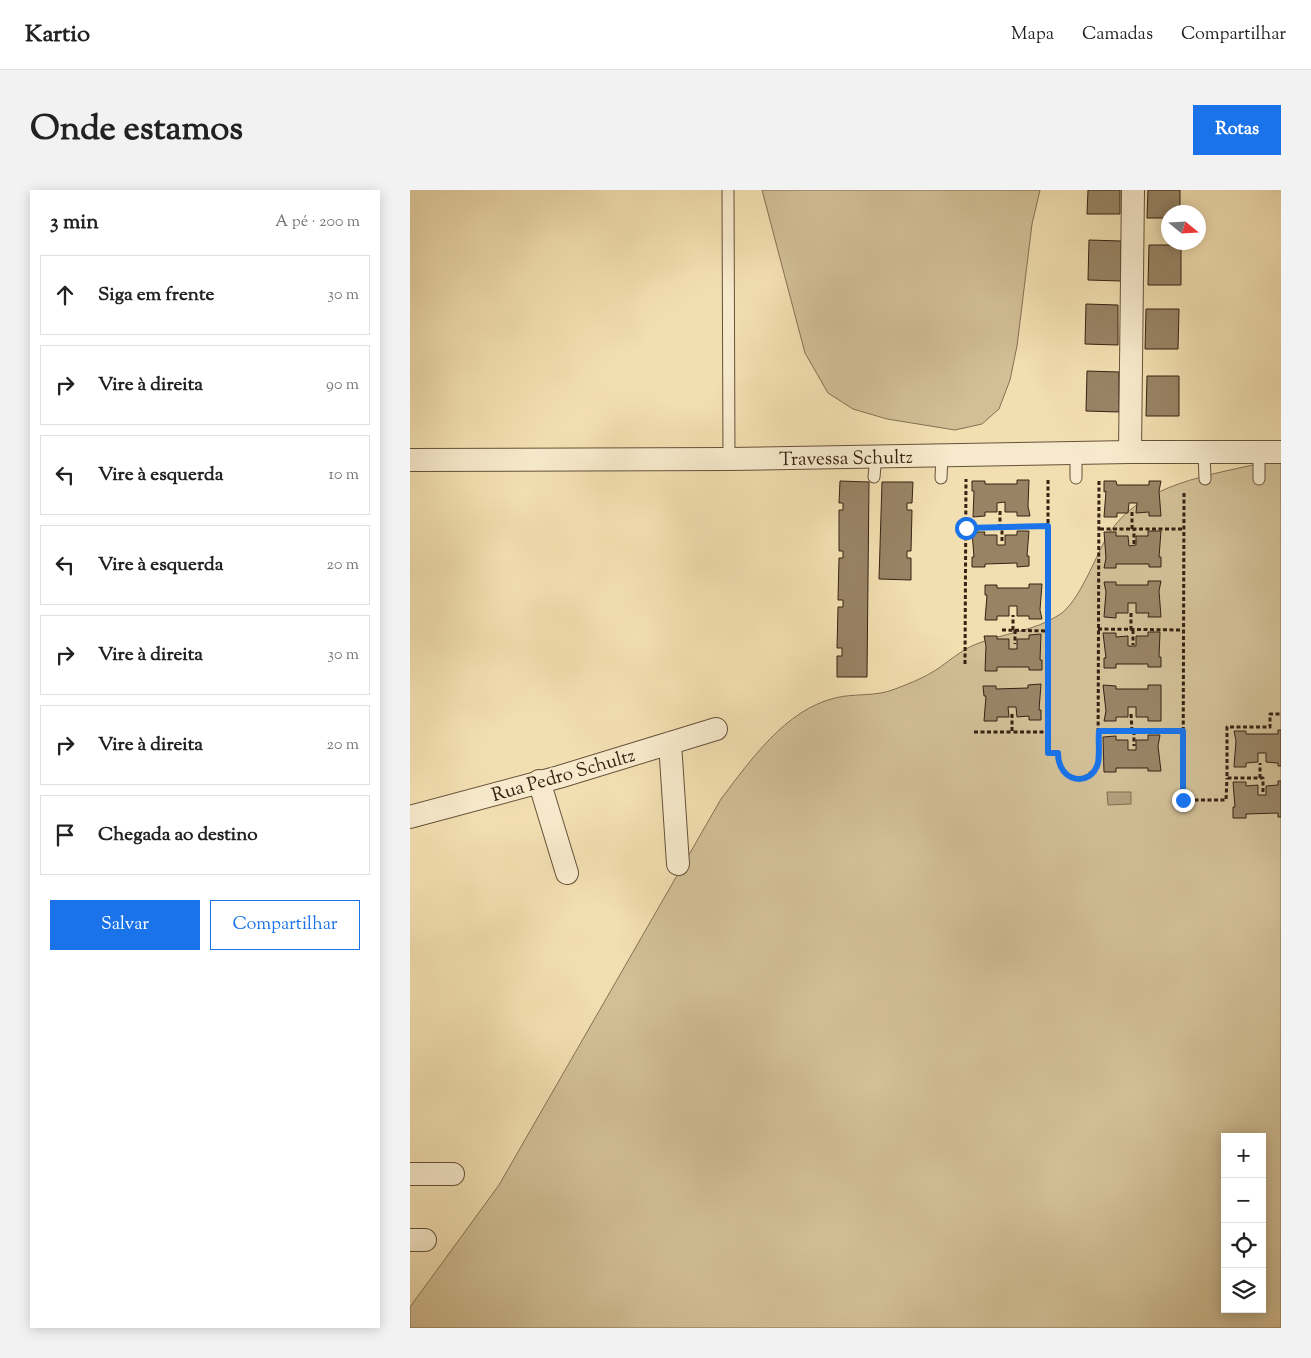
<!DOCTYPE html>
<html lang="pt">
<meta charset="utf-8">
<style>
body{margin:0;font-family:"Sorts Mill Goudy",serif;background:#f2f2f2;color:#222}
.controls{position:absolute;right:15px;bottom:15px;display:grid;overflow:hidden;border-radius:0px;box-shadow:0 2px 12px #0003}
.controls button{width:45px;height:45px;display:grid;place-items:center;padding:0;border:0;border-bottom:1px solid #e0e0e0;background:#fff;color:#222;font:25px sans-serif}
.compass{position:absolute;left:751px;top:15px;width:45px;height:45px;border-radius:50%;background:#fff;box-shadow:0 2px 12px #0003;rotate:108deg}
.stop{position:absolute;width:15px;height:15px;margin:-11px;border:4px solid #1a73e8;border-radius:50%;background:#fff}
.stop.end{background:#1a73e8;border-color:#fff;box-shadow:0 1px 5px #0008}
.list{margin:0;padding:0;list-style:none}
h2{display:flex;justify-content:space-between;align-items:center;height:65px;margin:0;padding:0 20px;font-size:21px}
h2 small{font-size:16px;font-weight:400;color:#767676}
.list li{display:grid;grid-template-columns:32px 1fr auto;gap:15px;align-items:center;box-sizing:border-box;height:80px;margin:0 10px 10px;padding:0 10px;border:1px solid #e0e0e0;border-radius:0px}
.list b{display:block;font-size:19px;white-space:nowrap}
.list em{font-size:16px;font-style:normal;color:#767676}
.actions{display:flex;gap:10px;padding:15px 20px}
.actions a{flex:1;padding:11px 0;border:1px solid #1a73e8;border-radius:0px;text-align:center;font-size:18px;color:#1a73e8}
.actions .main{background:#1a73e8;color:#fff}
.icon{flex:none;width:28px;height:28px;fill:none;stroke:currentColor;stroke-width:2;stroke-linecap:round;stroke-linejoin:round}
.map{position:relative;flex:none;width:871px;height:1138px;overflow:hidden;border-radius:0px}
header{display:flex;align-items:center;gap:30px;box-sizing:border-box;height:70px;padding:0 25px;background:#fff;border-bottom:1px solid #e0e0e0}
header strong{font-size:24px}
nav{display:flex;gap:28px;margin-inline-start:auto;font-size:18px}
.intro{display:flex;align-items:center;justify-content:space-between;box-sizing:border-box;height:120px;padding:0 30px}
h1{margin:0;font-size:35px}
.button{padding:12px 22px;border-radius:0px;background:#1a73e8;color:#fff;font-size:18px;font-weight:700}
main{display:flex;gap:30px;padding:0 30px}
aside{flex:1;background:#fff;border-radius:0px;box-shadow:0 2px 12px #0003}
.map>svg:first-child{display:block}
</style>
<header>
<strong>Kartio</strong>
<nav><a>Mapa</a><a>Camadas</a><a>Compartilhar</a></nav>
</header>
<div class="intro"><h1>Onde estamos</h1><a class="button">Rotas</a></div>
<main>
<aside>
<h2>3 min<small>A pé · 200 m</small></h2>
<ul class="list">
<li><svg class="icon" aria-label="ahead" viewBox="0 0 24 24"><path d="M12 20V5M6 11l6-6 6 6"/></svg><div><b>Siga em frente</b></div><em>30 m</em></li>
<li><svg class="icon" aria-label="right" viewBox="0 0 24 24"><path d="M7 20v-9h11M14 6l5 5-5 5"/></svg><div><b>Vire à direita</b></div><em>90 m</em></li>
<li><svg class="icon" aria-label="left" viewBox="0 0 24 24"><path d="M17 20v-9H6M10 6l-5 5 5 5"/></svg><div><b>Vire à esquerda</b></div><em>10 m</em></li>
<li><svg class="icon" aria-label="left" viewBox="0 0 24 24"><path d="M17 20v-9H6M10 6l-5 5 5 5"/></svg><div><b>Vire à esquerda</b></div><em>20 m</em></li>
<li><svg class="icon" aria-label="right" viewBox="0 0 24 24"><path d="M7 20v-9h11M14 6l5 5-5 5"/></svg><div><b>Vire à direita</b></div><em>30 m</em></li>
<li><svg class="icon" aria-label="right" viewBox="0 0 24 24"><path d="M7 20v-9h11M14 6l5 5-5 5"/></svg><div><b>Vire à direita</b></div><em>20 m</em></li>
<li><svg class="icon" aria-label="arrive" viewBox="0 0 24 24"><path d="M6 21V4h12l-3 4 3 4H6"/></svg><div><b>Chegada ao destino</b></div></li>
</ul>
<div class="actions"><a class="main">Salvar</a><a>Compartilhar</a></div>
</aside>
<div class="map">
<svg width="871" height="1138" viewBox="0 0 871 1138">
<rect width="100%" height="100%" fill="#f2dfb1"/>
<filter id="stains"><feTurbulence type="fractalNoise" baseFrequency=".004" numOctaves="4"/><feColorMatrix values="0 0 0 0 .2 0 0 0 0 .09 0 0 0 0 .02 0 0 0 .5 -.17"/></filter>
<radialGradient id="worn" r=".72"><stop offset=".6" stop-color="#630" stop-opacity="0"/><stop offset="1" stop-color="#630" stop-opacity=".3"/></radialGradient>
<path fill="#d2bf96" stroke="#847054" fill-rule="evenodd" d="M352,0H630L622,34L607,156L600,190L589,219L572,234L545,240L477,229L443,219L418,203L395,163Z
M856,272H871V1138H0V1117L89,995L311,609C340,571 375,520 425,508C444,503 466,507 485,499C498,494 514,488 526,480C538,472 550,461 564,455C592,443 623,442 649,425C669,413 686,365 698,345C730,293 802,285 856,272ZM815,947H852V1119H815Z"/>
<path fill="#b29f7b" stroke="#816d51" d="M697,602H721V614L698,615Z"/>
<path fill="#988465" stroke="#372213" d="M678,0H710V24H677Z
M738,0H770V22H758V28H737Z
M679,50L711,51V91L678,90Z
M739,55H771V95H738Z
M676,114L708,115V155L675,154Z
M736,119H769L768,159H735Z
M677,181L709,182V222L676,221Z
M737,186H769V226H736Z
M607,290H619L618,316L620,326H607V322H595V312L587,313V322H575V326L563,327L564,301H562V291H575V294H607Z
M430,291L459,292L457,487H427V466H432V458H427L428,417H433V410H428L429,368H433V361H429V320H433V313H429Z
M694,291H706L707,295H739V291H751L749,301L751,326H739V322L726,323L727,313H719L718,323H707V327H694L696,301L694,302Z
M472,292H503L502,313H497V320H502L501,361H497V368H501V390L469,389Z
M607,341H619L617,366H619V376L607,377V373L575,374V377H562V367H564L562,342H575L574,345H587V355H595V345H607Z
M738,341H751L749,367H751V377H739V374H706V378H694L696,368L694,342H706V346H718L719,356L726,355V346H738Z
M738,391H751L749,401L751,427H738L739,423H726V413H718V423H706V428L694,427L696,402L694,392H706V395H738Z
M619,394H632L630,420L632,429H619V426H607V416H599V426H587V430H575L577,405H575V395H587V398H619Z
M738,442H750L749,467H751V477H738V474H706V478H694V468H696L693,443H706V447L718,446V456H726V446H738Z
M631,444L630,470H632V480H619V477H587V481H575L576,456L574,446H587V449H599V459H607V449H619V445Z
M631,494L629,520H631V530H619V526L607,527L606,517H598L599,527H587V531H574L576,506H574L573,496H586V499L618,498V495Z
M693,495L706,496V499H738V495H751V531H738V527H726V517H718V527H706V531H694L696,521Z
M868,540H871V576H868V573L856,572V563H848V572L836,573V577H824L826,551L824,541H836V544H868Z
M738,545H750L748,556L751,581H738V578H706V582H694L693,547L706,546V550H718V560H726V550H738Z
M868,591H871V627H868V623L836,624V628H823V617H825L823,592H836V596L848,595V605H856V596L868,595Z"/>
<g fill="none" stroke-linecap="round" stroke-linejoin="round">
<defs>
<path id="lane" d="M318,1L319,269
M794,262L795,289
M849,262V289
M666,263V288
M464,287L466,266
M531,288L532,265"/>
<path id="street" d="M720,262L723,0
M0,270L319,269L720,262H871
M260,553L268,674
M129,591L157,683
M0,627L149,587L306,539
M0,984H43
M0,1050H15"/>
</defs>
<use href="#lane" stroke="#66513a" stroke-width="13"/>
<use href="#street" stroke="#66513a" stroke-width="24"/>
<path stroke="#372213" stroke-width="3" stroke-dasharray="4 2.5" stroke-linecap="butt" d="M638,290V563H648C648,591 673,598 688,574L689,289
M774,303L773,610H816L817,588
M590,321V337
M556,338L592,337
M690,339H774
M722,339V322
M592,351V337L638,336
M724,354V338
M688,439L772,440
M592,440L638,441
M603,440V425
M605,440V454
M721,440V423
M723,440V455
M555,474L556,289
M602,524V542H638
M721,524L722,541
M689,541H773
M724,541V556
M564,542H602
M850,588V573
M853,602V588H817V537H860V524H871"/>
<use href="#lane" stroke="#f7eacc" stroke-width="11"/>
<use href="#street" stroke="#f7eacc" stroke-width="22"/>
</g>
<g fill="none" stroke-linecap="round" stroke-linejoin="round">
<path stroke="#1a73e8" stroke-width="6" d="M556,338L638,336V563H648C648,593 681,598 688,573C690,563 688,551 689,541H773V610"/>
</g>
<g text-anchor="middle" stroke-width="4" stroke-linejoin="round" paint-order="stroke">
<g font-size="19" fill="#372213" stroke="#f7eacc">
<text transform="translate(436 267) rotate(-1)" y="7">Travessa Schultz</text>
<text transform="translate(153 584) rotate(-16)" y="7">Rua Pedro Schultz</text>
</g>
</g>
<rect width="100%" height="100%" filter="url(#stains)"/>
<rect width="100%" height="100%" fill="url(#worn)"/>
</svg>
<div class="controls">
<button>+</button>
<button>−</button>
<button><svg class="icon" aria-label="locate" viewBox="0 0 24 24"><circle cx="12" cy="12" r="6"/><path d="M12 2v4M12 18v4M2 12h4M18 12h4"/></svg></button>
<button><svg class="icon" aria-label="layers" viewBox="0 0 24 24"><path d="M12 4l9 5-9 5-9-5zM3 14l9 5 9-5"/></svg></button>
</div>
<svg class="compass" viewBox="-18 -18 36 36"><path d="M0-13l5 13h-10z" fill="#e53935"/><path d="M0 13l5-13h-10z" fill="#767676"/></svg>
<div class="stop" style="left:556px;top:338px"></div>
<div class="stop end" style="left:773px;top:610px"></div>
</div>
</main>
